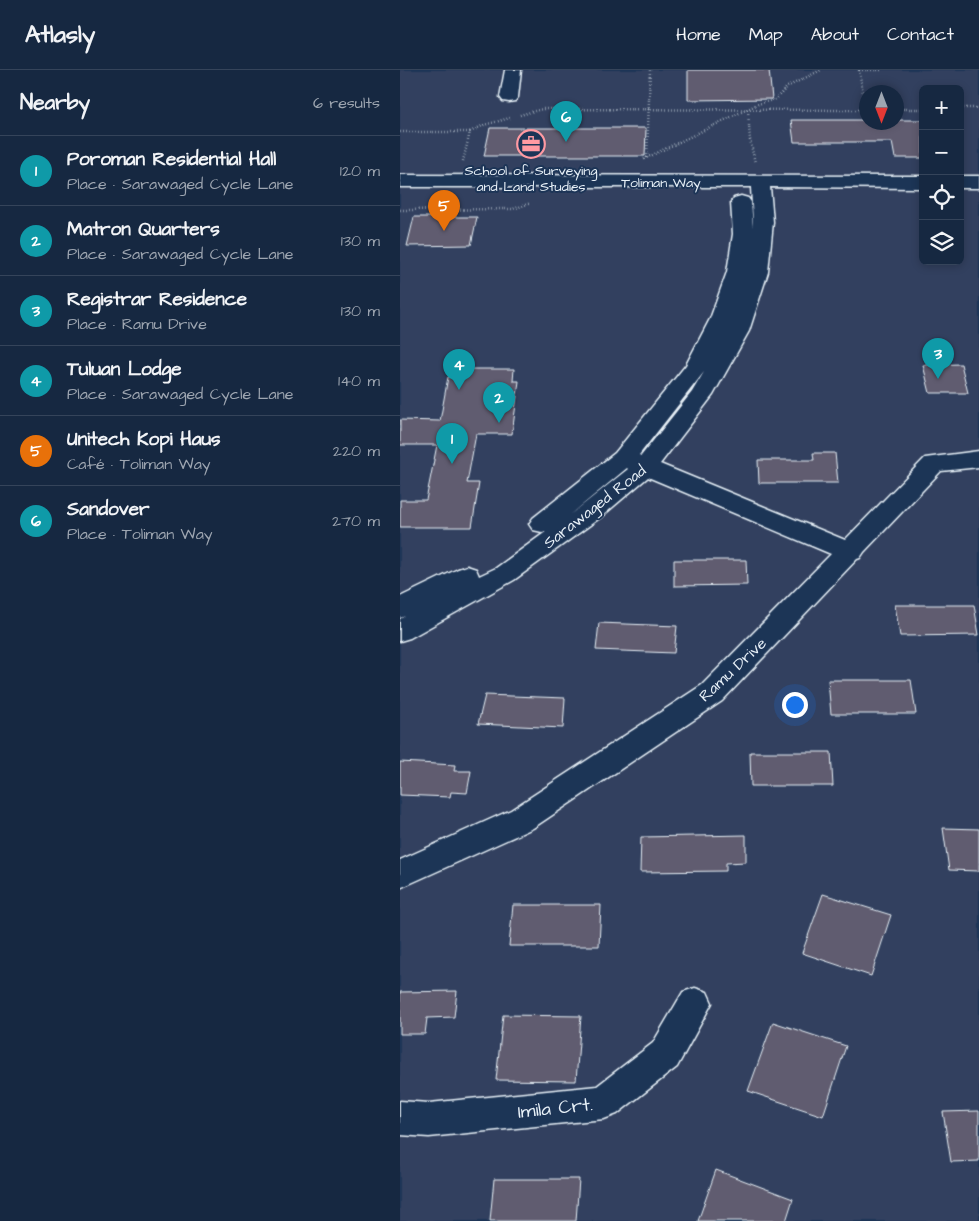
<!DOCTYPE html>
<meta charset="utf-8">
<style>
body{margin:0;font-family:"Architects Daughter",sans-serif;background:#23344c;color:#f1f3f6}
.controls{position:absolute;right:15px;top:15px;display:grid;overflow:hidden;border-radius:8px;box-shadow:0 2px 8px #0003}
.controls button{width:45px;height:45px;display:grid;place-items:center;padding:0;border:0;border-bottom:1px solid #35445a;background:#162841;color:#f1f3f6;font:25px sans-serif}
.compass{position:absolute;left:459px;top:15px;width:45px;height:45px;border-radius:50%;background:#162841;box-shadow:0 2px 8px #0003;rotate:180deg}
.you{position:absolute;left:394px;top:634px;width:18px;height:18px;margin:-12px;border:4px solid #fff;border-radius:50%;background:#1a73e8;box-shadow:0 0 0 8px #1a73e833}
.badge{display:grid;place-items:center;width:32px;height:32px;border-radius:50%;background:#d93025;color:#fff;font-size:16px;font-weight:700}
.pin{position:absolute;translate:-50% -41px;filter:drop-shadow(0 1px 2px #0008)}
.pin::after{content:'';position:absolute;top:26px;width:18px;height:15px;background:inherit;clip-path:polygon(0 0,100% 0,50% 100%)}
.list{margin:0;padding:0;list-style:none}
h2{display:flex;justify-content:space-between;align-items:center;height:65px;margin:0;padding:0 20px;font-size:21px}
h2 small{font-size:16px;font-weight:400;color:#9ea6b1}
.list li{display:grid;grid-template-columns:32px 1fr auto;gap:15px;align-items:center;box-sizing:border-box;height:70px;padding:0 20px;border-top:1px solid #35445a}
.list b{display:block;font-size:19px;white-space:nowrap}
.list p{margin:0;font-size:16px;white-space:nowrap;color:#9ea6b1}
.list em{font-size:16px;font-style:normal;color:#9ea6b1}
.icon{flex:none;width:28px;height:28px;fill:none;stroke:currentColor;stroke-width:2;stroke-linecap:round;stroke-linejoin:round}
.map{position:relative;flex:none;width:579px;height:1151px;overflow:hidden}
header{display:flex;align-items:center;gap:30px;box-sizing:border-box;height:70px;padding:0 25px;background:#162841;border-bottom:1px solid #35445a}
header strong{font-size:24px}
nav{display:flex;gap:28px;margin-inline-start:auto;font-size:18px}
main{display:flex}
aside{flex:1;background:#162841}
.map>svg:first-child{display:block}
</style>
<header>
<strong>Atlasly</strong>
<nav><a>Home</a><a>Map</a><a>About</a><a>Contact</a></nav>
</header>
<main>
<aside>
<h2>Nearby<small>6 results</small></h2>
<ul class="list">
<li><span class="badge" style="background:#0f9aa8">1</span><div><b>Poroman Residential Hall</b><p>Place · Sarawaged Cycle Lane</p></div><em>120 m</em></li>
<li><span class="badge" style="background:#0f9aa8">2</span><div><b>Matron Quarters</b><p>Place · Sarawaged Cycle Lane</p></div><em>130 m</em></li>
<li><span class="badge" style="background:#0f9aa8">3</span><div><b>Registrar Residence</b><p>Place · Ramu Drive</p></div><em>130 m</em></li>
<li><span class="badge" style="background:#0f9aa8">4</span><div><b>Tuluan Lodge</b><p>Place · Sarawaged Cycle Lane</p></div><em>140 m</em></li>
<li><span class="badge" style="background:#e8710a">5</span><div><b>Unitech Kopi Haus</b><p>Café · Toliman Way</p></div><em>220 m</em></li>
<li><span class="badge" style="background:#0f9aa8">6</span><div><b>Sandover</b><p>Place · Toliman Way</p></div><em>270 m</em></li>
</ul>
</aside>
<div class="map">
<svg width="579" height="1151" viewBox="0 0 579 1151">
<rect width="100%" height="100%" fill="#1d3557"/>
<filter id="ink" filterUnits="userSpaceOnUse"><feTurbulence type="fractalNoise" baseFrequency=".02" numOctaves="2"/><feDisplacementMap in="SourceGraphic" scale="10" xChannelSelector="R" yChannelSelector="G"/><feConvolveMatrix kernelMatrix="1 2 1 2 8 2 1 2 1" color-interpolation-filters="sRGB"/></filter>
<g filter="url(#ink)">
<path fill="#31415e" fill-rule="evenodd" d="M0,0H579V1151H0ZM523,19H560V191H523ZM467,22H497V52H467Z"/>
<path fill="#615c70" stroke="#e8f1f8" d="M288,0H369L372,29L288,30Z
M391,50H466V52H496V50H523V88H495L492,72H394Z
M90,58H246L245,86H84Z
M14,147H77L71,175L7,176Z
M561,294L568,323H530L523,295Z
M62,299H114L113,311H119L112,364H76L67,413H79L72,457H0V430H26L37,375H0V350L40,351L48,307H61Z
M413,383H435L438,413H359L358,390H414Z
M274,490H346L347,515L274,516Z
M495,535H574L579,565L500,566Z
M199,553L277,556L274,583L196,580Z
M428,610H511L516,644H431Z
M85,625L165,628L163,658L78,654Z
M350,682H431L433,716H351Z
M0,692L55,695L54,701H71L67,723L51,722L50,727L0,725Z
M543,758L579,759V801L549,800Z
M346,765V792L326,793V801L240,802L241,767Z
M423,824L491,845L471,906L402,883Z
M113,835H201L199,876H109Z
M57,921L54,947L27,948L25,964H0V922Z
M103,945L181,946L176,1011L96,1010Z
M373,952L446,976L423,1046L348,1021Z
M579,1041V1091L551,1092L543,1042Z
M316,1100L393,1129L386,1151H298Z
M94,1109H179L176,1151H90Z"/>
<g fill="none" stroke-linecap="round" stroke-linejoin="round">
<defs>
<path id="minor" d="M105,0H121L118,27L115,31L109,32L103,31L100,27Z
M0,105L523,106V118L370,117L373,152L368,202L349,261L313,325L260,394L445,470L525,388L579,381V397L541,401L464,482L460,488L457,489L322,631L133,758L0,818V790L111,740L302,615L431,484L248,407L201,447L114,510L10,568L0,571V549L5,546L0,548V527L58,499L67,496L76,499L79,506L96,498L147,461L142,462L133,460L129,454L133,448L215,383L286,295L310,249L327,202L333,164L331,132L334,128L341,126L348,128L351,132L353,157V152L351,117H0ZM304,302L292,322L241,386L239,385ZM227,398L228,399L170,445Z
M560,106H579V118H560Z
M295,918L307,922L312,933L277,997L217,1044L204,1049L29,1067L0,1065V1031L29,1033L197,1016L253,973L283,922Z"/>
</defs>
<use href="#minor" stroke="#e8f1f8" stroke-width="3"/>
<path stroke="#e8f1f8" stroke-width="2.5" stroke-dasharray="0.5 2.5" stroke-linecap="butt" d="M459,0L466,40
M459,0H481
M560,38H579
M497,39H523
M348,40L350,70L355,93
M120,45L142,39L467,40
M0,62H70
M247,88L250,0
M244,89L358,34L376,29L387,17L421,0
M63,91L70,62L84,55L110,48
M0,140L113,139L131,133"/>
<use href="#minor" fill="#1d3557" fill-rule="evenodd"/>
</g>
</g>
<defs>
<symbol id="office-ring" viewBox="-11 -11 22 22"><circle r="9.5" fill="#1d3557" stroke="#ff9aa2" stroke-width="1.5"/><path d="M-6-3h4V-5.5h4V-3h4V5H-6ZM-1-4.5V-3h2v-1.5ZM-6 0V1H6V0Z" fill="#ff9aa2"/></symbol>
</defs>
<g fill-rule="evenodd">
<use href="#office-ring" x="115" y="58" width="32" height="32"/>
</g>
<g text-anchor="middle" stroke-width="4" stroke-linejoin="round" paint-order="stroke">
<g font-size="14" fill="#e8f1f8" stroke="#1d3557">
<text x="131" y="105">School of Surveying<tspan x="131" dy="16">and Land Studies</tspan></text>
</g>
<g font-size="14" fill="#e8f1f8" stroke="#1d3557">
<text x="261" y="117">Toliman Way</text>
</g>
<g font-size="16" fill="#e8f1f8" stroke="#1d3557">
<text transform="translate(194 436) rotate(-38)" y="6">Sarawaged Road</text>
<text transform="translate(332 599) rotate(-43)" y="6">Ramu Drive</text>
</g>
<g font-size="19" fill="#e8f1f8" stroke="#1d3557">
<text transform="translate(155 1037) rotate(-6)" y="7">Imila Crt.</text>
</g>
</g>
</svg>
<div class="controls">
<button>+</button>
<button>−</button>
<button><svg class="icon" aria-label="locate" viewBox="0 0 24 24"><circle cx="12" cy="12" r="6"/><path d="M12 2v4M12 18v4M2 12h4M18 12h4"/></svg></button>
<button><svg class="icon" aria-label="layers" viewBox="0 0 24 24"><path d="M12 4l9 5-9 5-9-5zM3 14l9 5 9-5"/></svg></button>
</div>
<svg class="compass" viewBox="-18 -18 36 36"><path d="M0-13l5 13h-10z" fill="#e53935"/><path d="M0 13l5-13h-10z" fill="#9ea6b1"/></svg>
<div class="you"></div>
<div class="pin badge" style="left:52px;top:394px;background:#0f9aa8">1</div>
<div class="pin badge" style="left:99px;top:353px;background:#0f9aa8">2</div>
<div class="pin badge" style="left:538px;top:309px;background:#0f9aa8">3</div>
<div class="pin badge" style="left:59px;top:320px;background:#0f9aa8">4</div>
<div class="pin badge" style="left:44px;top:161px;background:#e8710a">5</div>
<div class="pin badge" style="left:166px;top:72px;background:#0f9aa8">6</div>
</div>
</main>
